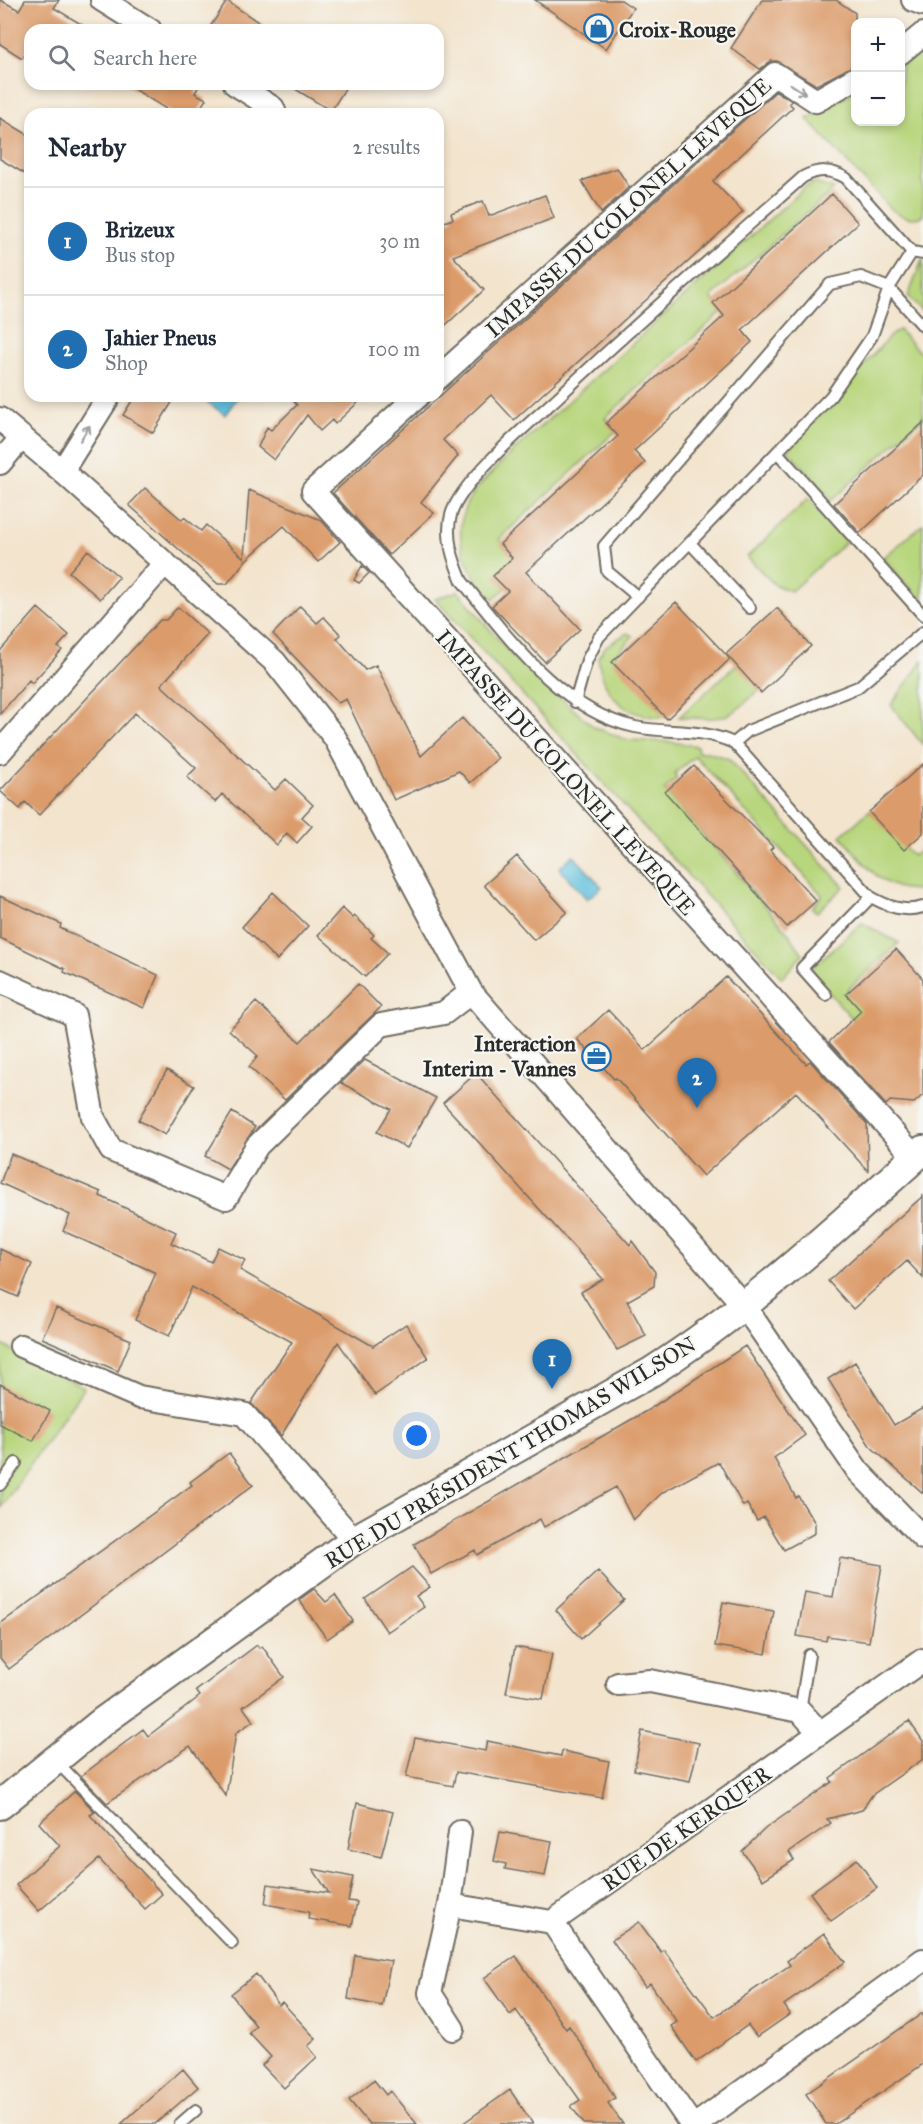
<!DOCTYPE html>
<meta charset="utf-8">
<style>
body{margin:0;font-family:"IM FELL Great Primer",serif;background:#f2f2f3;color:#1f2937}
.controls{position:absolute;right:18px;top:18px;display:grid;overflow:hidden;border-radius:12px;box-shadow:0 3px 9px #0003}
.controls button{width:54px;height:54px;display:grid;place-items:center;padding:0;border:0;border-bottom:2px solid #e0e1e3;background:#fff;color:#1f2937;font:30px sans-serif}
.you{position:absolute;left:417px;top:1436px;width:21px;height:21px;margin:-15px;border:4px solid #fff;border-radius:50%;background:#1a73e8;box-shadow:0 0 0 9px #1a73e833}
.badge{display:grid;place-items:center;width:39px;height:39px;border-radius:50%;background:#1f6fb2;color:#fff;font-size:20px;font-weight:700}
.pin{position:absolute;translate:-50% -50px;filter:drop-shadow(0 2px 3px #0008)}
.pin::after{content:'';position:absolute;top:32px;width:21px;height:18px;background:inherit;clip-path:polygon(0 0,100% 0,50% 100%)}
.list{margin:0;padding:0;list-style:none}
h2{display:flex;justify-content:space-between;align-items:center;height:78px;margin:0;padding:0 24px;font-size:26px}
h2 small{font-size:20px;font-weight:400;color:#747a83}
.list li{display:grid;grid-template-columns:39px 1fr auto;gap:18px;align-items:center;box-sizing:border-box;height:108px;padding:0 24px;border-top:2px solid #e0e1e3}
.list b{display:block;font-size:22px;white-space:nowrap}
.list p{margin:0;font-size:20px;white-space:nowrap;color:#747a83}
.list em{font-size:20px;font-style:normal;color:#747a83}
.icon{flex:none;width:33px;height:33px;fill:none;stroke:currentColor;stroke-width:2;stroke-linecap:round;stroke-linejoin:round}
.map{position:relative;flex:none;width:923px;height:2124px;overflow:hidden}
.search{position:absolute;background:#fff;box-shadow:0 3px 9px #0003;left:24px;top:24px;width:420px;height:66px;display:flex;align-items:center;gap:15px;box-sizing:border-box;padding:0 21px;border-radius:18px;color:#747a83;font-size:22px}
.panel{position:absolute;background:#fff;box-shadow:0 3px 9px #0003;left:24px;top:108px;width:420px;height:294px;border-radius:18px}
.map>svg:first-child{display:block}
</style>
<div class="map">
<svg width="923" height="2124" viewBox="0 0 923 2124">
<rect width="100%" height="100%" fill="#f6f6f2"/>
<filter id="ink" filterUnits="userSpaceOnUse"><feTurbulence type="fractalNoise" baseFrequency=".0167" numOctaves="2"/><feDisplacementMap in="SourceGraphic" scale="12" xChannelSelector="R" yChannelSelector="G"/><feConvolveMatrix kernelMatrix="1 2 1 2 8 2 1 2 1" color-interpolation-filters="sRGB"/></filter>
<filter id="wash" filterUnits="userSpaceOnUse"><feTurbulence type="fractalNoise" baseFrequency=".008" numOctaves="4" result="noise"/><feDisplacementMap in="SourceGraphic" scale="24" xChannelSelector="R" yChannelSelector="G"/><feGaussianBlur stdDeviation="1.35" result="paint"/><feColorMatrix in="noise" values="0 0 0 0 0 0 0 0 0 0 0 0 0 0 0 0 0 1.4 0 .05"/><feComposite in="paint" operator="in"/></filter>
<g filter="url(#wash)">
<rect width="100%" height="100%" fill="#f3e4cd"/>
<path fill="#b8d67d" stroke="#728054" stroke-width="1.5" d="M923,52V216C910,221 901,216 891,209L807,119L855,91L856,122H900L901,65Z
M814,183L834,189L711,297L722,312L605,418L616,431L499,539L527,570L493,599C467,574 452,540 466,505C475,483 538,429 558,411C641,336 723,262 805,187Z
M922,260H923V312L908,297Z
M899,330L923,356V418L832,500L788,450L890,336Z
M808,499L846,542L791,591L775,585L747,557Z
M923,524V602L883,558Z
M458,591L514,658L594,727L627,740L670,742L697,746L698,752H708L729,759L844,887L817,912L812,908L822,895L695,756L674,774L677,778L664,790L786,930L803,954L782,978L435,599Z
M627,633L633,636L614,657L668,717C626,719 603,697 598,657L606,646Z
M923,660V745L891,705Z
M738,663L760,689C727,721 725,720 679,717Z
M870,810L913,856L923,848V889C882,895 865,863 841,836Z
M862,923L899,943L847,990L871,1019L859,1026L809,970Z
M0,1344L84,1387L0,1509Z"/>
<path fill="#60c0de" stroke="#467684" stroke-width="1.5" d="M199,396H234L237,398L225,415Z
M573,855L602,887L587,899L559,868Z"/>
<g id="blocks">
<path fill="#dc9b6a" d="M0,0L19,10L25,0H59L54,8L91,30H30V46L22,58L0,44Z
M535,0H621L633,8L606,49Z
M762,0H836L855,13V65L816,85L777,61H771L760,69L731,48Z
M227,1L270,30H208Z
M126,84H200L195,93L206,99L197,114H174Z
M287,84H348L331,111Z
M776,91L792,101L789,103L793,107L713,181L743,212L514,420L491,395L443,440L458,456L421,502L434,513L389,555L333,493Z
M0,118L30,136V177L0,159Z
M617,168L629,187L601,213L582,181Z
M832,194L858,223L742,330L752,342L634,451L645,463L526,572L580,629L545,662L492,606L508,591L493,576L512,558L500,544L618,436L606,423L724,316L713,303Z
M545,195L554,218L453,256L484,290L438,332V224L453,219L451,213L483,201L489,216Z
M135,396H176L153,433L123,415Z
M289,396H365L335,424L332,420L320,431L307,415L274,460L258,447L267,427L271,430L297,405Z
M923,423V475L860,533L834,504Z
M145,488L182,520L184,517L201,531L206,525L244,558L249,490L321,520L340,542L318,562L284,526L246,560L227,584H218L129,505Z
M88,550L119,577L100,599L69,572Z
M362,566L369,573L359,583L354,580Z
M676,602L730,659L667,719L612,662Z
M300,606L317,623L324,617L341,635L337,638L365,670L376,665L421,756L462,718L498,758L470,783L459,771L394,800L346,699L338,703L273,634Z
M178,607L208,634L161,685L275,790L286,779L313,805L302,817L312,826L297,843L287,833L277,845L222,794L215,802L187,777L196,768L135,713L39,815L25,802L20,809L0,791L160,620H166Z
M38,608L69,635L58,647L62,650L32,683L29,680L0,714V651Z
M777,608L811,646L761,693L726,654Z
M923,764V833L904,850L869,812Z
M694,766L773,847L770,850L816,901L787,927L665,792Z
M517,856L567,912L534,940L484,885Z
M273,892L308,926L277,960L242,927Z
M0,896L61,924L60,928L158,975L144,1008L64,972L65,969L0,938Z
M342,908L353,918L355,916L374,935L371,938L388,953L365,977L318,935Z
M896,949L923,979V1095L914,1103L890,1101L886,1105L829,1042L861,1011L846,994Z
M726,977L806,1064L810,1061L867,1124L868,1171L796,1092L703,1176L616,1078L614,1079L577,1039L608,1010L645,1050Z
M358,984L381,1007L285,1100L249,1067L258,1056L229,1030L256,1002L300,1042Z
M365,1060L436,1098L407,1148L377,1132L391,1109L341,1083Z
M167,1070L194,1086L165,1135L138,1120Z
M476,1073L630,1245L632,1241L655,1272L654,1286L627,1301L646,1336L617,1350L581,1292L603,1279L443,1103Z
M232,1112L255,1127L228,1169L205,1156Z
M11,1154L101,1192L100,1196L176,1232L171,1243L211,1262L218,1247L245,1260L240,1270L373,1346L406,1324L428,1358L375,1395L338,1342L281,1436L251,1403L292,1342L192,1287L169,1336L135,1320L156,1273L63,1231L70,1215L0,1183Z
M923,1196V1278L907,1261L853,1309L828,1281Z
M0,1249L32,1264L18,1297L0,1289Z
M56,1308L131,1340L118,1371L42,1338Z
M745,1346L805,1435L774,1458L796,1498L798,1496L815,1523V1533L784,1550L764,1517L757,1521L747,1504L743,1506L719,1462L663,1492L633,1520L616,1487L544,1527L540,1519L477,1555L475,1550L431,1574L414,1544L648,1410Z
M855,1362L894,1425L923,1408V1493L870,1446L828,1379Z
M0,1384L50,1411L33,1441L0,1424Z
M229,1453L253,1485L9,1669L0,1658V1624L192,1485L190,1482Z
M840,1558L882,1565L869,1642L827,1636L826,1641L797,1636L805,1592L833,1597Z
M412,1567L430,1587L416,1596L424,1607L387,1632L365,1599Z
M598,1571L624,1600L581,1639L556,1610Z
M314,1589L326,1602L335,1595L353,1621L327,1639L299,1600Z
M723,1602L774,1611L766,1654L715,1646Z
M257,1645L259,1648L262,1646L284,1677L243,1707L253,1721L236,1733L226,1796L190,1746L107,1803L81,1776L143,1729L148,1736L186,1707L200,1696L196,1691Z
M515,1647L552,1654L543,1699L506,1693Z
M909,1721L923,1741V1759L872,1795L862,1810L827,1819L831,1823L789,1852L794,1860L763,1880L742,1851L766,1828L832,1782L830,1778Z
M642,1731L699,1743L690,1781L634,1770Z
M415,1738L485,1751L487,1741L561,1756L562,1751L609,1761L602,1798L456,1772L453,1786L406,1777Z
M75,1791L95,1812L90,1815L162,1894L145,1909L99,1859L39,1911L16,1885L60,1846L39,1823Z
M357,1803L393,1812L381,1857L348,1849Z
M500,1832L552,1841L545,1876L505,1869L506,1864L494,1861Z
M857,1859L877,1888L831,1921L810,1893Z
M313,1869L353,1877L348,1901L357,1902L352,1926L308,1919L309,1912L265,1904L268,1884L329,1893Z
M639,1922L661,1952L664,1950L714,2017L790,1965L787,1961L824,1933L845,1962L784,2005L790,2014L757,2037L748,2025L696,2062L671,2026L677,2022L650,1983L645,1987L612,1940Z
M355,1955L391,1961L382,2006L348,1999Z
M516,1956L566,2029L569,2026L591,2058L615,2098L608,2103L623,2124H584L571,2106L580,2100L516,2010L510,2015L484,1978Z
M256,1974L279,2005L282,2002L316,2039L308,2046L317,2057L284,2088L262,2065L271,2057L249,2033L256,2026L231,1994Z
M923,2013V2064L835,2124H826L806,2094Z
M183,2069L198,2087L155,2124H121Z
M374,2080L386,2095L390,2091L417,2124H369L349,2100Z
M510,2090L533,2124H462Z"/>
</g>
</g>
<g filter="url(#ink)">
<use href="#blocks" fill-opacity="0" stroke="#716c64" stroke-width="1.5"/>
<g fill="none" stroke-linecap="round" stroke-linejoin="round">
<defs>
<path id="service" d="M923,254L912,252L846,178C830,169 819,169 803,177C719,251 636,324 555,400C528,424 460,482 451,515C445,537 453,560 462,581C508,637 560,711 635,727C671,734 697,727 734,743L871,897C887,906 904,913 923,907
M777,452L923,615
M690,543L750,608
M638,597L607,571L604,546L830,284L861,277L889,288L923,326
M575,702L587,660L599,637L831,396L872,336L889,288L912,252
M734,743L748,731L858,687L923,632
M826,995L802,968L871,897
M0,1485L16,1463
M800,1711L809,1655
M57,1762L232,1943
M180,2124L196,2110"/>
<path id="minor" d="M102,0L150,30
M913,0L923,4
M900,53L923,34
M235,84L273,108L275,114
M438,378L775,74L816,101L856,78
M418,396L313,491L915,1157
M0,419L62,471L275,662L335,738L471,992L745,1307L858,1471L923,1538
M0,463L22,437
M62,471L109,396
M0,752L165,563
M0,981L74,1015L93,1117L111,1150L226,1198L257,1146L381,1025L444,1013L471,992
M21,1346L139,1397L244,1414L354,1540
M618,1684L650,1681L800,1711L820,1733
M450,1905L552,1922
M453,2029L430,1993L450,1905L460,1832
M691,2124L552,1922L923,1660
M697,2124L923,1960"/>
<path id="tertiary" d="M0,1805L102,1722L354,1540L651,1372C749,1309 837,1228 923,1150"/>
</defs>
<use href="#service" stroke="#716c64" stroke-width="14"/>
<use href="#minor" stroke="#716c64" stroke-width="26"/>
<use href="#tertiary" stroke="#716c64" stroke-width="32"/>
<use href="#service" stroke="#fff" stroke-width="10"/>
<use href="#minor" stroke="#fff" stroke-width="22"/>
<use href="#tertiary" stroke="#fff" stroke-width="28"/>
</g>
<defs><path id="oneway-shaft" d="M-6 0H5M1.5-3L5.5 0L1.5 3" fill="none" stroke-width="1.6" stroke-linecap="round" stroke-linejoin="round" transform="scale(1.5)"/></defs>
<g stroke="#a0a0a0">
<use href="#oneway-shaft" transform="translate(798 89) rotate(33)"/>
<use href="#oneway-shaft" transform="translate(85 433) rotate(-58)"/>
</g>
</g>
<defs>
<symbol id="shop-ring" viewBox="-11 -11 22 22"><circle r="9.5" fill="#f6f6f2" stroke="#1f6fb2" stroke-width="1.5"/><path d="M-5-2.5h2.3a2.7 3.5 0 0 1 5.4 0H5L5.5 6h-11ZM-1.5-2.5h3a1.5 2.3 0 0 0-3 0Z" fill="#1f6fb2"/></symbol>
<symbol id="office-ring" viewBox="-11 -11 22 22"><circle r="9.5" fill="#f6f6f2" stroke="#1f6fb2" stroke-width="1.5"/><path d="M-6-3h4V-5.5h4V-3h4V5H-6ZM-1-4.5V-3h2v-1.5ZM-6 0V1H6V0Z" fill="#1f6fb2"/></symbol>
</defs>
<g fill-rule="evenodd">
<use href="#shop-ring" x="582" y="12" width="33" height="33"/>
<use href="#office-ring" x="580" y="1040" width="33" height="33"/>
</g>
<g text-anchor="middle" stroke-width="4.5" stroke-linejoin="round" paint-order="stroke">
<g font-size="22" font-weight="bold" fill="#2b2b2b" stroke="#f6f6f2" text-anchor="start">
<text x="619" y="37">Croix-Rouge</text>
<text x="576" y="1051" text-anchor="end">Interaction<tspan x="576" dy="25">Interim - Vannes</tspan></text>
</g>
<g font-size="22" fill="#2b2b2b" stroke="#f6f6f2">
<text transform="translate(628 207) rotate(-42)" y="8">IMPASSE DU COLONEL LEVEQUE</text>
<text transform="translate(566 772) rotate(48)" y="8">IMPASSE DU COLONEL LEVEQUE</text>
<text transform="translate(510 1452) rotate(-31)" y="8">RUE DU PRÉSIDENT THOMAS WILSON</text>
<text transform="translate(686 1828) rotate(-35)" y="8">RUE DE KERQUER</text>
</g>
</g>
</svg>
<div class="controls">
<button>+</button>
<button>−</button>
</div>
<div class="you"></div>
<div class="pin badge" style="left:552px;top:1389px">1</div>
<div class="pin badge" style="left:697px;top:1108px">2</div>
<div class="search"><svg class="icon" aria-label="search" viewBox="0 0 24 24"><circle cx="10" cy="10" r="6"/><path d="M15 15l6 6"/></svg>Search here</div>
<section class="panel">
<h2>Nearby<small>2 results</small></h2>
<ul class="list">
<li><span class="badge">1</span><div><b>Brizeux</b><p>Bus stop</p></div><em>30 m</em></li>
<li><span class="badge">2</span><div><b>Jahier Pneus</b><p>Shop</p></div><em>100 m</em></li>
</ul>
</section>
</div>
